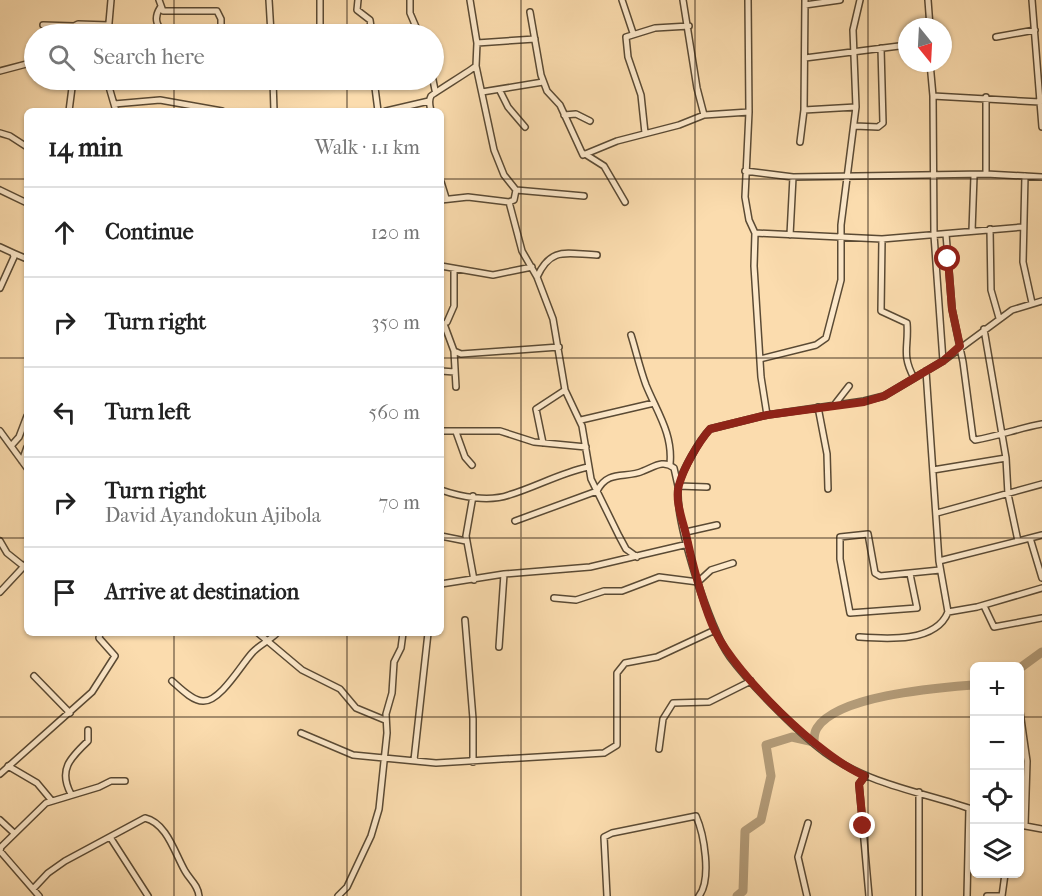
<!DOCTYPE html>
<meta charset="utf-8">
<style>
body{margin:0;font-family:"IM FELL French Canon",serif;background:#f2f2f2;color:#222}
.controls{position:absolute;right:18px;bottom:18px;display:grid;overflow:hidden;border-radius:9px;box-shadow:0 2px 4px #0004}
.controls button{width:54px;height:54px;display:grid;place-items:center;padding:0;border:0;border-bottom:2px solid #e0e0e0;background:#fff;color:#222;font:30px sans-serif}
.compass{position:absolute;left:898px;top:18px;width:54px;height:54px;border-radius:50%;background:#fff;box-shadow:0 2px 4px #0004;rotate:162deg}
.stop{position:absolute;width:18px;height:18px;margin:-14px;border:4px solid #8f2418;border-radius:50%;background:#fff}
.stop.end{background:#8f2418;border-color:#fff;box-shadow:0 2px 6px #0008}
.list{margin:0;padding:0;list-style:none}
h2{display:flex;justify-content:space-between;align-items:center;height:78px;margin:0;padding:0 24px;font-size:26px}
h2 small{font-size:20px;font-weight:400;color:#767676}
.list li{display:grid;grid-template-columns:39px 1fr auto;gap:18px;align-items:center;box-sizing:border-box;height:90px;padding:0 24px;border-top:2px solid #e0e0e0}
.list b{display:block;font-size:22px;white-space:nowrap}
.list p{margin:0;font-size:20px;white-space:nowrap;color:#767676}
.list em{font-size:20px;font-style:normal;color:#767676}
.icon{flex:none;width:33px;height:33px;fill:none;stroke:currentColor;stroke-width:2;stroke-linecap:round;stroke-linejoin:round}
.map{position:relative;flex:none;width:1042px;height:896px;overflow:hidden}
.search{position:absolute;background:#fff;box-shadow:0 2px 4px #0004;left:24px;top:24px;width:420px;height:66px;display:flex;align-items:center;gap:15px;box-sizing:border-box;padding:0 21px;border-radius:33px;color:#767676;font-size:22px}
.panel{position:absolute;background:#fff;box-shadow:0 2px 4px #0004;left:24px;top:108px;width:420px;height:528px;border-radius:9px}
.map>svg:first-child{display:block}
</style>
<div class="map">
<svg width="1042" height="896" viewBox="0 0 1042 896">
<rect width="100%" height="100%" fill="#fbdcae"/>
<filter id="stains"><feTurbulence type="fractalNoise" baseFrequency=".00333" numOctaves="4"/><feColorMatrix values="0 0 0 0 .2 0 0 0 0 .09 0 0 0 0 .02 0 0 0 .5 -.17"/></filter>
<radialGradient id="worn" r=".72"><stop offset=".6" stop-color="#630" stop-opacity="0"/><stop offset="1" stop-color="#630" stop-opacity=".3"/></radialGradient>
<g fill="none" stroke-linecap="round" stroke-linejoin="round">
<path stroke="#b29a77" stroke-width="9" d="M1020,668L1042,652
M737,896L743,891L745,831L761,820L771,776L766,745L792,737L814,742C814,738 815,731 817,728C838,695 938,688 974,685"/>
<defs>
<path id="street" d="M159,0L163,11H217L221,19V34
M269,0L271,34
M320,0V34
M358,0L357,10L370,20L372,34
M410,0V13L419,34
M622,0L633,33
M683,0L697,88L704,115
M748,0L749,112L745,197L749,220L755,233L754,266L761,377L767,415
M805,0L804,110L856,107
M928,0L930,27
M1032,0L1042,127
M805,5L840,0
M160,8C153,19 157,28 167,34
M530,12L541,75L547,91L560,105L583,155L617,141L679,125L704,115L749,112
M43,25L74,26
M73,34L74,26L78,24L109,25
M108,34L111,0
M996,37L1035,30
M477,43L535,39
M805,58L907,45
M930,63L933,96L934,235L943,361
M476,66L494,150L504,175L516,190L514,200L509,202
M0,71L34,62
M107,80L116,111
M273,80L274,111
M374,80L378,111
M433,80L435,90
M500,91L508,107L525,127
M482,92L543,82
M933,96L1040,102
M986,97V174
M114,104L160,100L222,111
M69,111L73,80
M386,111L429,101
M431,111C430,106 428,101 431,96C432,94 470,71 476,66L477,43L470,0
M564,115L576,114L590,121
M855,126L878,127L883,123L881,48
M0,133L10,136L27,147
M645,133L641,95L628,57L626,37L655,28L689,26
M800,142L804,110
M585,154L604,166L625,202
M745,171L793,177L986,174L1042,177
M1025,176L1023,262L1032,303
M441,182L446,198
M0,190L27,203
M516,190L584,196
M441,200L468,197L509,202
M509,202L522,251L537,277L553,319L565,390L582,426L591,479L619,536L626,549L637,557
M990,229L991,290L999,318
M972,231L974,176
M755,233L882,239L1023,227
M946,234L952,309L963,362L973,438L975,440C999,436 1019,428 1042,424
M790,235L793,177
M882,239L881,311L907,323C909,347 901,354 914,378
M0,247L13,253L14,257L0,288
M13,253L27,259
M441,266L493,275L532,267
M537,277C551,246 567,254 597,255
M441,322L444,324L454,351L456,387
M447,322L454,306V269
M984,329L1006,458L1008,494L1018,541
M631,335C636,351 640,369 646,385C657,412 673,434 670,464
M454,351L461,354L559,347
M760,359L816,345L826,338L841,280V225L856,107L853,30L860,0
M441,371L455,372
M835,404L849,386
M818,407L827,454L828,489
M581,420L654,403
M0,431L27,468
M441,431H500L534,442L586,447
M456,432L465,457L472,465
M543,443L536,409L565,390
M11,446L19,437L27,416
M22,461L27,447
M933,470L1006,458
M441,490C461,497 489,502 509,495C536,487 560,473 588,467
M473,496L466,536L474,580
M937,513L1042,484
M515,521L597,491C608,469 626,479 643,471C654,467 663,459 674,468L678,486L707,487
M686,532L717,525
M441,536L466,541
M1030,538L1042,578
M0,541L7,553L27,569
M939,561L1042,535
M910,574L917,608L850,613L840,559V537L868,534L875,573L880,576L940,570
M441,584L504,574L590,567L688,544
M0,592L27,563
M554,598L576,600L604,591H622L659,577L698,582L711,570L733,563
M984,606L994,627L1042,618
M948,612L977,607L1042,588
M465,620L473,719V762
M258,633L302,670L340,689L356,708L385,720
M859,637C886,639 936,643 948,612L939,561L926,371
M499,647L504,574
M34,676L70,713
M172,681C179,687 192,701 203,701C220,702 241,665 252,653C259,645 269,641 277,633
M1020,712L1027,761L1025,826
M301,733L353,755L436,763L604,753L617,745V673L625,663L657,657L715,630
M659,749L663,719L673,703L709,702L751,681
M414,760L428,633
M8,766L37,783L52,801
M0,774L92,692L115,656L99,638L100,633
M865,776L859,784L869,896
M919,792V896
M71,794C58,770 70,758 88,741V730
M974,810C927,793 873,786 830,756C802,737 751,685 730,657C709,628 676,524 678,489C679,475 700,439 710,429L767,415L864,401L884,396L943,361L1012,310L1042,301
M0,820L14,833
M1020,825L1042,829
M110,837L148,896
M33,889L48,873L65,861L145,818C167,823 175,854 185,871C190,880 198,885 199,896
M39,896L0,851L1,847L46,803L99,787L111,781H125
M338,896L347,887L371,836L379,809L387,733L386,714L392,693L394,662L401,648L403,633
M607,896L604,837L612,833L696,816C704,834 712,879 699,896
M807,896L798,857L808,823
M967,896L969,808
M987,896H1001
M1002,896L1005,874"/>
</defs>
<use href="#street" stroke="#5a4a34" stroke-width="8"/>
<use href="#street" stroke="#fce8ca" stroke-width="5"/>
</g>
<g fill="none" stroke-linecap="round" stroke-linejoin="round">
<path stroke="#8f2418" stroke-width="8" d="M863,826L859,784L865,776C820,757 737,676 715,631C702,603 694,570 687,539C684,523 674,501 679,485C684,467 698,443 710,429L767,415L864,402L884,396L943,361L960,346L952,309L948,259"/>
</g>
<path fill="none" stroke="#251a0c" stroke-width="1.5" stroke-opacity="0.55" d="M174,0V34M347,0V34M521,0V896M695,0V896M868,0V896M174,80V111M347,80V111M0,179H27M441,179H1042M0,358H27M441,358H1042M0,538H27M441,538H1042M174,633V896M347,633V896M0,717H974M1020,717H1042"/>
<rect width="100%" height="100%" filter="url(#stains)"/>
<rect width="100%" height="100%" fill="url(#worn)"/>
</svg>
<div class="controls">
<button>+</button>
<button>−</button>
<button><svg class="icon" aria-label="locate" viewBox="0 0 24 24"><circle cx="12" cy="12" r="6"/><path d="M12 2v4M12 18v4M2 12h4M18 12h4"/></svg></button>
<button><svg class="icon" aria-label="layers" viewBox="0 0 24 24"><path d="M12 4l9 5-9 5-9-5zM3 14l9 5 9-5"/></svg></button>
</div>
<svg class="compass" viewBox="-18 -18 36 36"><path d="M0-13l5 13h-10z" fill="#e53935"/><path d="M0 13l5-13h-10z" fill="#767676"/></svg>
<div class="stop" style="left:948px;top:259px"></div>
<div class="stop end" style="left:863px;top:826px"></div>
<div class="search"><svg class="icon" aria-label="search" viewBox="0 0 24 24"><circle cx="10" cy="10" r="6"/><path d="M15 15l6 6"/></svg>Search here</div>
<section class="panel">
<h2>14 min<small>Walk · 1.1 km</small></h2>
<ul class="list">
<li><svg class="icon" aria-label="ahead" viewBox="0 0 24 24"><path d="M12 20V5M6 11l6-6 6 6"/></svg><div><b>Continue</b></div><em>120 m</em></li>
<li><svg class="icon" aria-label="right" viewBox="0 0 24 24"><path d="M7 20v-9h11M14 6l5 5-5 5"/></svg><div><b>Turn right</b></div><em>350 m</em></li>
<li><svg class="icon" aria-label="left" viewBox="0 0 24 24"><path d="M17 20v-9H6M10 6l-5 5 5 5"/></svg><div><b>Turn left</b></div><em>560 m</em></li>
<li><svg class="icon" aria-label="right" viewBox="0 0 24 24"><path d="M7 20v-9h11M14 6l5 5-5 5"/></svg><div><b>Turn right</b><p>David Ayandokun Ajibola</p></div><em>70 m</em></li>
<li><svg class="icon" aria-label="arrive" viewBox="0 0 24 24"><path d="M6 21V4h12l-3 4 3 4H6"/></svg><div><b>Arrive at destination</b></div></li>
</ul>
</section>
</div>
